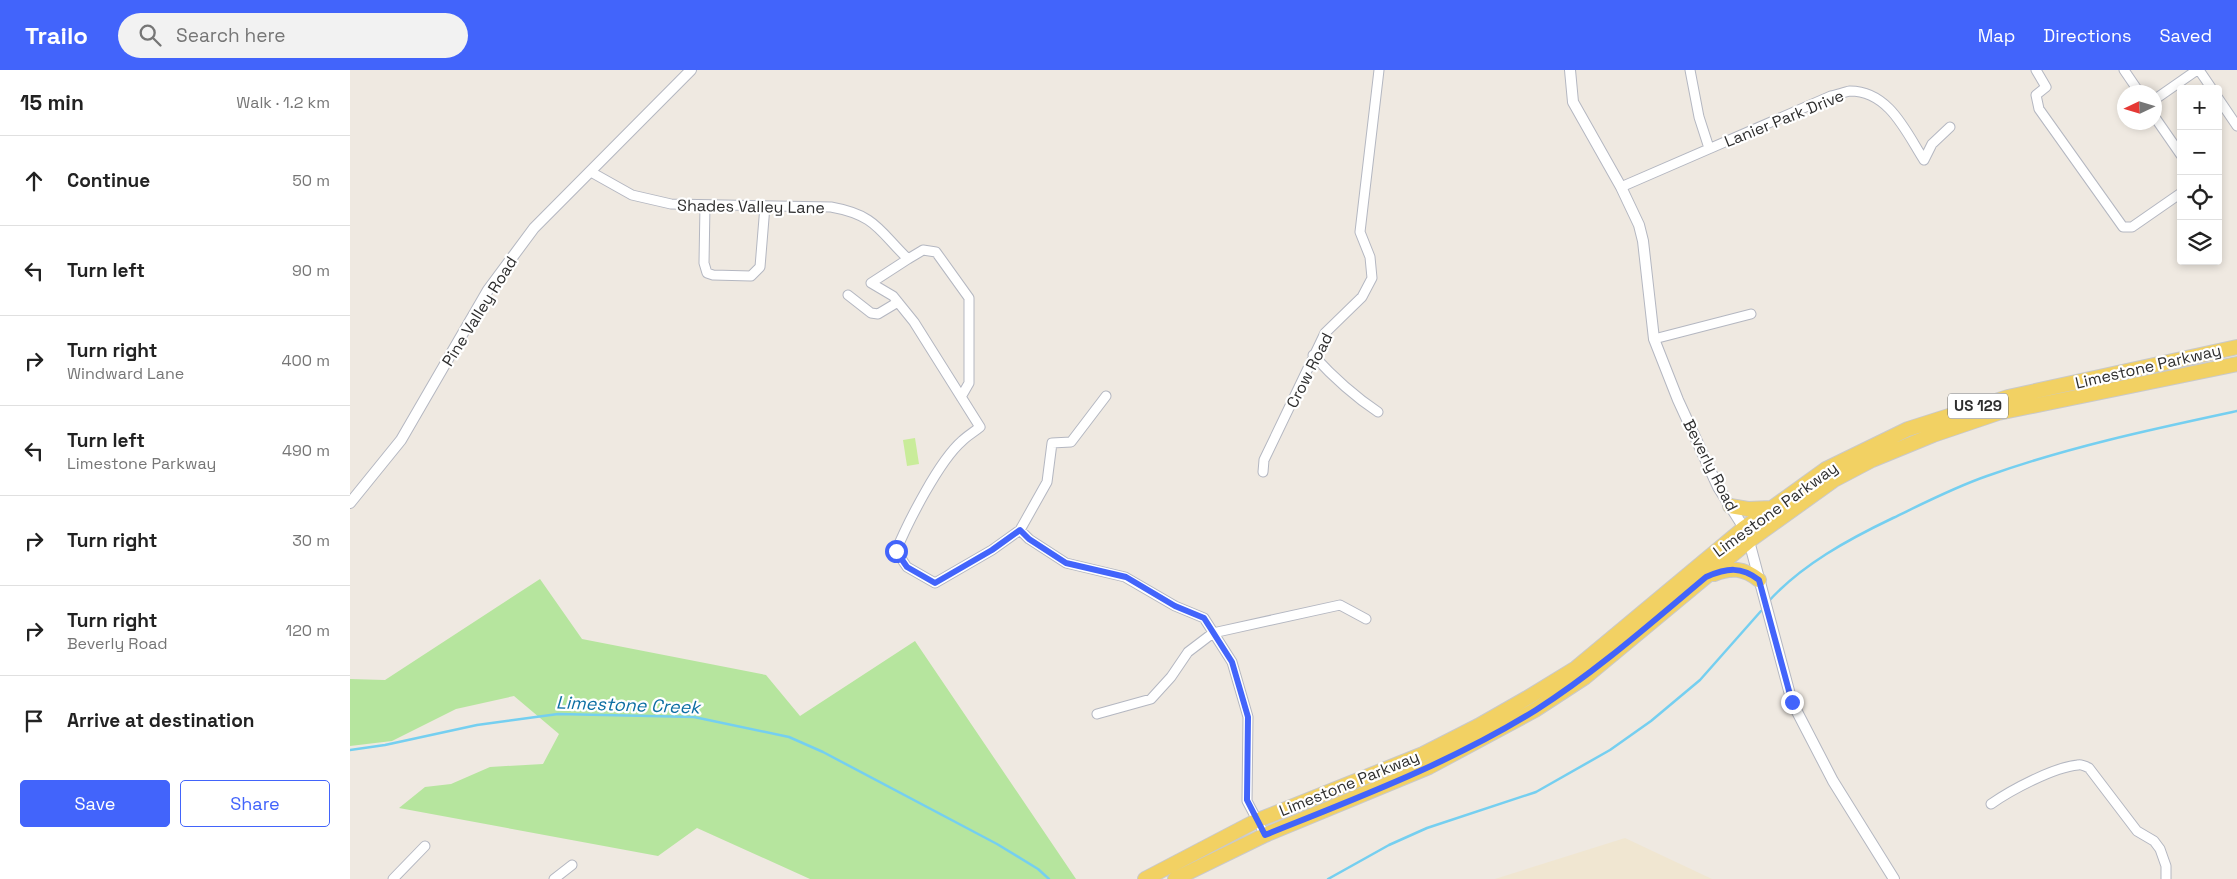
<!DOCTYPE html>
<meta charset="utf-8">
<style>
body{margin:0;font-family:"Space Grotesk",sans-serif;background:#f2f2f2;color:#222}
.controls{position:absolute;right:15px;top:15px;display:grid;overflow:hidden;border-radius:5px;box-shadow:0 2px 8px #0003}
.controls button{width:45px;height:45px;display:grid;place-items:center;padding:0;border:0;border-bottom:1px solid #e0e0e0;background:#fff;color:#222;font:25px sans-serif}
.compass{position:absolute;left:1767px;top:15px;width:45px;height:45px;border-radius:50%;background:#fff;box-shadow:0 2px 8px #0003;rotate:266deg}
.stop{position:absolute;width:15px;height:15px;margin:-11px;border:4px solid #4264fb;border-radius:50%;background:#fff}
.stop.end{background:#4264fb;border-color:#fff;box-shadow:0 1px 5px #0008}
.list{margin:0;padding:0;list-style:none}
h2{display:flex;justify-content:space-between;align-items:center;height:65px;margin:0;padding:0 20px;font-size:21px}
h2 small{font-size:16px;font-weight:400;color:#767676}
.list li{display:grid;grid-template-columns:32px 1fr auto;gap:15px;align-items:center;box-sizing:border-box;height:90px;padding:0 20px;border-top:1px solid #e0e0e0}
.list b{display:block;font-size:19px;white-space:nowrap}
.list p{margin:0;font-size:16px;white-space:nowrap;color:#767676}
.list em{font-size:16px;font-style:normal;color:#767676}
.actions{display:flex;gap:10px;padding:15px 20px}
.actions a{flex:1;padding:11px 0;border:1px solid #4264fb;border-radius:5px;text-align:center;font-size:18px;color:#4264fb}
.actions .main{background:#4264fb;color:#fff}
.icon{flex:none;width:28px;height:28px;fill:none;stroke:currentColor;stroke-width:2;stroke-linecap:round;stroke-linejoin:round}
.map{position:relative;flex:none;width:1887px;height:809px;overflow:hidden}
header{display:flex;align-items:center;gap:30px;box-sizing:border-box;height:70px;padding:0 25px;background:#4264fb;color:#fff}
header strong{font-size:24px}
nav{display:flex;gap:28px;margin-inline-start:auto;font-size:18px}
.search{width:350px;height:45px;background:#f2f2f2;display:flex;align-items:center;gap:12px;box-sizing:border-box;padding:0 18px;border-radius:28px;color:#767676;font-size:19px}
main{display:flex}
aside{flex:1;background:#fff}
.map>svg:first-child{display:block}
</style>
<header>
<strong>Trailo</strong>
<div class="search"><svg class="icon" aria-label="search" viewBox="0 0 24 24"><circle cx="10" cy="10" r="6"/><path d="M15 15l6 6"/></svg>Search here</div>
<nav><a>Map</a><a>Directions</a><a>Saved</a></nav>
</header>
<main>
<aside>
<h2>15 min<small>Walk · 1.2 km</small></h2>
<ul class="list">
<li><svg class="icon" aria-label="ahead" viewBox="0 0 24 24"><path d="M12 20V5M6 11l6-6 6 6"/></svg><div><b>Continue</b></div><em>50 m</em></li>
<li><svg class="icon" aria-label="left" viewBox="0 0 24 24"><path d="M17 20v-9H6M10 6l-5 5 5 5"/></svg><div><b>Turn left</b></div><em>90 m</em></li>
<li><svg class="icon" aria-label="right" viewBox="0 0 24 24"><path d="M7 20v-9h11M14 6l5 5-5 5"/></svg><div><b>Turn right</b><p>Windward Lane</p></div><em>400 m</em></li>
<li><svg class="icon" aria-label="left" viewBox="0 0 24 24"><path d="M17 20v-9H6M10 6l-5 5 5 5"/></svg><div><b>Turn left</b><p>Limestone Parkway</p></div><em>490 m</em></li>
<li><svg class="icon" aria-label="right" viewBox="0 0 24 24"><path d="M7 20v-9h11M14 6l5 5-5 5"/></svg><div><b>Turn right</b></div><em>30 m</em></li>
<li><svg class="icon" aria-label="right" viewBox="0 0 24 24"><path d="M7 20v-9h11M14 6l5 5-5 5"/></svg><div><b>Turn right</b><p>Beverly Road</p></div><em>120 m</em></li>
<li><svg class="icon" aria-label="arrive" viewBox="0 0 24 24"><path d="M6 21V4h12l-3 4 3 4H6"/></svg><div><b>Arrive at destination</b></div></li>
</ul>
<div class="actions"><a class="main">Save</a><a>Share</a></div>
</aside>
<div class="map">
<svg width="1887" height="809" viewBox="0 0 1887 809">
<rect width="100%" height="100%" fill="#efe9e1"/>
<path fill="#f0e6d1" d="M1275,768L1362,809H1145Z"/>
<path fill="#b6e59e" d="M190,509L232,569L416,605L450,646L565,571L726,809H460L347,758L308,786L49,738L75,717L101,714L140,697L193,694L209,664L164,626L106,639L42,671L0,676V609L35,610Z"/>
<path fill="#c9ec9a" d="M565,368L569,394L557,396L553,370Z"/>
<g fill="none" stroke-linecap="round" stroke-linejoin="round">
<path stroke="#75cff0" stroke-width="2.5" d="M1418,532C1451,495 1499,469 1543,448C1574,433 1605,417 1637,406C1718,377 1803,359 1887,341
M0,680L35,675L127,655L208,644L344,647L439,667L473,682L647,774L688,799L699,809
M978,809L1039,775L1077,758L1186,722L1260,680L1301,651L1350,610L1411,541"/>
<defs>
<path id="minor" d="M1340,0L1349,47L1359,78
M1686,0L1696,17L1686,25L1689,39L1773,157H1782L1831,123
M1774,0L1789,22
M1849,0L1862,19
M1868,28L1887,56
M1804,30L1847,0
M1804,46L1831,85
M1574,90L1582,74L1600,57
M241,102L282,125L321,134L481,137C526,145 529,161 558,189L521,213L543,226L564,252L630,357C624,362 617,366 612,371C589,391 558,452 546,481L557,497L585,513L642,480L670,460L697,412L702,373L721,372L756,326
M1271,117L1481,26C1487,25 1494,22 1500,21C1539,21 1556,62 1574,90
M355,135L354,193L357,203L363,205L401,206L410,197L415,136
M558,189L573,180L586,182L619,228V313L611,327
M498,225L521,243L528,244L548,232
M1304,269L1401,244
M963,285C983,307 1004,326 1028,342
M913,402L914,390L975,263L1012,227L1022,208L1020,187L1010,162L1029,0
M670,460L679,469L716,493L775,507L825,536L854,548L882,592L898,647L897,731L915,765
M747,644L801,629L821,607L838,582L863,563L990,535L1016,549
M1641,734C1661,720 1704,697 1728,695C1731,694 1735,696 1739,698L1787,761L1804,771L1810,779L1816,796V809
M43,809L75,776
M204,809L222,795"/>
<path id="tertiary" d="M1220,0L1223,32L1271,117L1289,155L1293,171L1304,269L1328,330L1368,417L1394,458L1399,471L1442,632L1483,711L1544,809
M0,433L51,370L138,220L184,158L341,0"/>
<path id="primary" d="M1380,436L1398,439L1421,438
M1364,504C1381,497 1394,498 1409,510
M795,809L906,751L1073,684L1128,656L1177,628L1226,598L1394,458L1476,399L1558,359L1658,327L1887,277
M825,809L915,765L1079,697L1185,640L1234,608L1399,471L1484,410L1522,390L1583,365L1648,343L1887,294"/>
</defs>
<use href="#minor" stroke="#b4b7c1" stroke-width="11"/>
<use href="#tertiary" stroke="#b4b7c1" stroke-width="12"/>
<use href="#primary" stroke="#c9c9c9" stroke-width="16"/>
<use href="#minor" stroke="#fff" stroke-width="9"/>
<use href="#tertiary" stroke="#fff" stroke-width="10"/>
<use href="#primary" stroke="#f2d163" stroke-width="14"/>
</g>
<g fill="none" stroke-linecap="round" stroke-linejoin="round">
<path stroke="#4264fb" stroke-width="6" d="M546,481L557,497L585,513L642,480L670,460L679,469L716,493L776,507L825,536L854,548L882,592L898,647L897,730L915,765C1007,728 1101,693 1186,640C1247,601 1301,553 1356,507C1377,498 1391,496 1409,510L1442,632"/>
</g>
<g text-anchor="middle" stroke-width="4.5" stroke-linejoin="round" paint-order="stroke">
<rect fill="#fff" stroke="#6d6d6d" stroke-width="1" x="1598" y="323.5" width="60" height="25" rx="4"/>
<g font-size="15" font-weight="bold" fill="#2e2e2e">
<text x="1628" y="341">US 129</text>
</g>
<g font-size="16" fill="#2e2e2e" stroke="#fff">
<text transform="translate(1434 48) rotate(-22)" y="6">Lanier Park Drive</text>
<text transform="translate(401 136) rotate(1)" y="6">Shades Valley Lane</text>
<text transform="translate(129 241) rotate(-58)" y="6">Pine Valley Road</text>
<text transform="translate(1798 296) rotate(-13)" y="6">Limestone Parkway</text>
<text transform="translate(959 300) rotate(-63)" y="6">Crow Road</text>
<text transform="translate(1361 395) rotate(63)" y="6">Beverly Road</text>
<text transform="translate(1425 439) rotate(-36)" y="6">Limestone Parkway</text>
<text transform="translate(999 713) rotate(-22)" y="6">Limestone Parkway</text>
</g>
<g font-size="18" font-style="italic" fill="#0d6fa3" stroke="#fff">
<text transform="translate(278 635) rotate(2)" y="6">Limestone Creek</text>
</g>
</g>
</svg>
<div class="controls">
<button>+</button>
<button>−</button>
<button><svg class="icon" aria-label="locate" viewBox="0 0 24 24"><circle cx="12" cy="12" r="6"/><path d="M12 2v4M12 18v4M2 12h4M18 12h4"/></svg></button>
<button><svg class="icon" aria-label="layers" viewBox="0 0 24 24"><path d="M12 4l9 5-9 5-9-5zM3 14l9 5 9-5"/></svg></button>
</div>
<svg class="compass" viewBox="-18 -18 36 36"><path d="M0-13l5 13h-10z" fill="#e53935"/><path d="M0 13l5-13h-10z" fill="#767676"/></svg>
<div class="stop" style="left:546px;top:481px"></div>
<div class="stop end" style="left:1442px;top:632px"></div>
</div>
</main>
